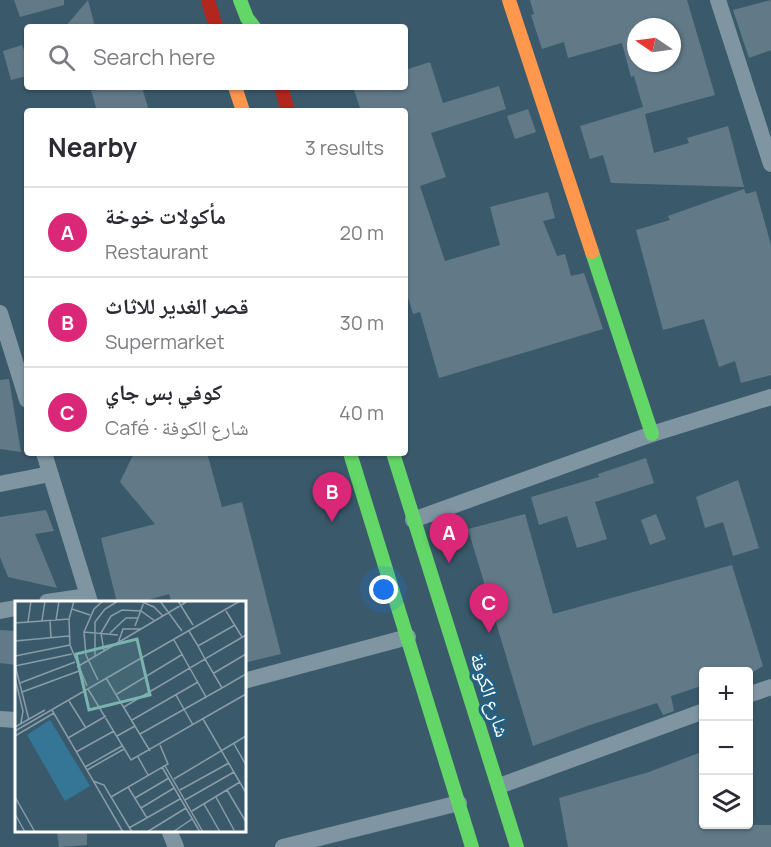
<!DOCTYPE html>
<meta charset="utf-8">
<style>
body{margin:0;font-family:Manrope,"Noto Naskh Arabic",sans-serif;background:#f2f2f3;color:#2b2b33}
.controls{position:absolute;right:18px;bottom:18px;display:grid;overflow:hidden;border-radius:6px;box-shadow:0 2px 4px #0004}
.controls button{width:54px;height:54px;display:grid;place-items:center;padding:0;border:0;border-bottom:2px solid #e1e1e2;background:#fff;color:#2b2b33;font:30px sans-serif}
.compass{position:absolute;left:627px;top:18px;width:54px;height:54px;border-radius:50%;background:#fff;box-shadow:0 2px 4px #0004;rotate:283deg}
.you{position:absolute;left:384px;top:590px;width:21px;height:21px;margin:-15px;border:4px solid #fff;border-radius:50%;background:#1a73e8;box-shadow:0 0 0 9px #1a73e833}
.badge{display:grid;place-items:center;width:39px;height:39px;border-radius:50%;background:#db2777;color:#fff;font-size:20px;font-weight:700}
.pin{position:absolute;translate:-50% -50px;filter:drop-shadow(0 2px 3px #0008)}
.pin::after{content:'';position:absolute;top:32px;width:21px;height:18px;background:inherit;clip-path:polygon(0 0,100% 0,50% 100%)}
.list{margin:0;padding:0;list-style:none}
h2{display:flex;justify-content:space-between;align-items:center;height:78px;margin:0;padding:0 24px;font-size:26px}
h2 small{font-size:20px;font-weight:400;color:#7c7c81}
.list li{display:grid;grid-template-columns:39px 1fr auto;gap:18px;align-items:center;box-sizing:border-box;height:90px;padding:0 24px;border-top:2px solid #e1e1e2}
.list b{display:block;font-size:22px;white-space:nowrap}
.list p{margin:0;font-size:20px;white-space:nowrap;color:#7c7c81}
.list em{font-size:20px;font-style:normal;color:#7c7c81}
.icon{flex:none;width:33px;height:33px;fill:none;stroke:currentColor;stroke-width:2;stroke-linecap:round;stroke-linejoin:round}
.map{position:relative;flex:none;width:771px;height:847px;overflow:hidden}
.search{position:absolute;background:#fff;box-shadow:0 2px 4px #0004;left:24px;top:24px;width:384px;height:66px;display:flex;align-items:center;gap:15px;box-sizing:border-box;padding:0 21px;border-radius:6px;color:#7c7c81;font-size:22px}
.panel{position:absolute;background:#fff;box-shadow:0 2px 4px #0004;left:24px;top:108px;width:384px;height:348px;border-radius:6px}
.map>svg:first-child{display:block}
</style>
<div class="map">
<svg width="771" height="847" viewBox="0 0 771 847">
<rect width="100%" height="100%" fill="#3a5a6c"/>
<path fill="#627a88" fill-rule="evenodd" d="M14,0H64V5L20,17Z
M88,0L95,27H65Z
M530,0H687L715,95L645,114L654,153L689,143L687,138L728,126L744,187L611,183L603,155L590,159L580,126L643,107L634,76L631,77L622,43L568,58L564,42L542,49L531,15L534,14ZM636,27H672V63H636Z
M771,0V50L749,58L733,10Z
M22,45L24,50L27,49V76L11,80L3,51Z
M430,62L443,103L499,86L506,109L431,133L446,177L420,186L445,261L500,245L490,207L548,192L555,218L543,221L557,256L565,254L571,276L584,273L603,329L439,378L420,312L413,314L405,287V111H361L353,87H405V70Z
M90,87H142L149,111H97Z
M528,109L536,132L515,139L507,116Z
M744,189L746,194L756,191L771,245V375L741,383L735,361L719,367L704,319L663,330L636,230L670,220L668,216Z
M9,379L21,452L0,449V380Z
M134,453H207L222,507L242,502L281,654L244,663V603H172L169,594L137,603H117L101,538L155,524L120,482Z
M646,458L654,483L595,502L607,539L577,548L567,516L539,525L531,497L599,477L598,474Z
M738,480L759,548L733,556L723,522L705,528L696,497Z
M46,510L54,531L35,534L57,588L8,577L0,557V517Z
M525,514L553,614L732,565L763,666L753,672H704V685L671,696L674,711L663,715L657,703L587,726L533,746L468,529Z
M656,514L666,539L650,545L641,520Z
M0,630L16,631V665L0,663Z
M704,751V825H771V847H568L559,798L649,772Z
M57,831H87V845L59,847Z"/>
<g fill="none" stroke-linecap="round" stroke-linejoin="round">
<path stroke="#7f96a2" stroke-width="16" d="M718,0L771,164
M0,313L27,400
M44,453L90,602
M0,484L50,474
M413,520L652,434L771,397
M47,602L88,596
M0,611L16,608
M244,681L408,637
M748,695L771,687
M0,719L16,720
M499,786L704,711
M169,830L176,847
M283,847L459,803"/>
<path stroke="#63d668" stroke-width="14" d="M240,0L247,18L254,27
M592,252L652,434
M350,453L472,847
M393,453L517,847"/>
<path stroke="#ff974d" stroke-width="14" d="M509,0L592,252
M235,87L243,111"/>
<path stroke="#b3261e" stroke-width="14" d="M208,0L216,27
M281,87L288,111"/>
</g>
<g text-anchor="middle" stroke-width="6" stroke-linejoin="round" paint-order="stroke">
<g font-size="20" fill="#fff" stroke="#246082">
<text transform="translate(490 695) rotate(72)" y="7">شارع الكوفة</text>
</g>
</g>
<g transform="translate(15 601)">
<rect width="231" height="231" fill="#3a5a6c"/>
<path d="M35,119L75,185L50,200L12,134Z" fill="#357697"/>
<path fill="none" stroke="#899ca7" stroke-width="1.5" d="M59,0L54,18L55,44L72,85M125,0L139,6L148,15M145,0L167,30M163,0L178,24M57,8L75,14M211,10L227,36M35,19L36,37M41,19L44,0M27,20L30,0M13,21L16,0M0,22L54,18M120,25L129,1M174,30L183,45L220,24M69,31L103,34M95,32L111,17H123M159,39L191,96L207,87M0,40L54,35M103,42L108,28H127M183,45L190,58L231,34M89,50L86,32L96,15L107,9L126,10L140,20M0,55L55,44M80,55V21L90,8L103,0M0,64L14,119M0,65L57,53M62,66L173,0M199,72L231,53M0,77L8,110L6,122M91,77L135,150M83,79L71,54L69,31L79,8L88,0M5,82L60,61M73,88L116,159L231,93M7,91L64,70M102,93L168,53M161,94L178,124M54,100L71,127M109,106L190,58L207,87L231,73M37,109L108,231M188,118L231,192M117,119L183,81M0,126L30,109M0,130L225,0M125,133L191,96M0,135L39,112M102,135L120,125M53,137L91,115M219,143L231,164M61,151L99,130M123,156L133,174M150,165L188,231M70,166L107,145M147,166L185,231M72,169L109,148M159,178L231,135M78,180L89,184L117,231M113,186L132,217M165,189L214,162M212,189L231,221M0,196L20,231M96,196L153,163L145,144M201,196L219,229M120,197L154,177M170,199L219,171M189,203L205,231M126,207L159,187M177,210L225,181M0,213L10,231M114,227L165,198M132,231L171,207M158,231L177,218"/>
<path fill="#7bb4af" fill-opacity="0.15" stroke="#7bb4af" stroke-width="3" d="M122,38L135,94L74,109L61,53Z"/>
<rect width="231" height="231" fill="none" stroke="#fff" stroke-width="3"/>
</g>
</svg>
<div class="controls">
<button>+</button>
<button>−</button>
<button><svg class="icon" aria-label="layers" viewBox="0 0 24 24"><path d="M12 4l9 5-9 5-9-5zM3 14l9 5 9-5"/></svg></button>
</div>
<svg class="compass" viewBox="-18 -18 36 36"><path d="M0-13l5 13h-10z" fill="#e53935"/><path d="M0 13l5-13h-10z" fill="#7c7c81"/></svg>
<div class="you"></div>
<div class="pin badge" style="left:449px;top:563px">A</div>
<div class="pin badge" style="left:332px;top:522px">B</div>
<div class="pin badge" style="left:489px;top:633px">C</div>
<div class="search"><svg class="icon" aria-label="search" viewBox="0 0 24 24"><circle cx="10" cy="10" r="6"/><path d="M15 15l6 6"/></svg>Search here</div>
<section class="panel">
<h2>Nearby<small>3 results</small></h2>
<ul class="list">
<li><span class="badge">A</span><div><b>مأكولات خوخة</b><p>Restaurant</p></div><em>20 m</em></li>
<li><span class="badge">B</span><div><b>قصر الغدير للاثاث</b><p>Supermarket</p></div><em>30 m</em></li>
<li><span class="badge">C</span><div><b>كوفي بس جاي</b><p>Café · شارع الكوفة</p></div><em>40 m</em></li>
</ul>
</section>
</div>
